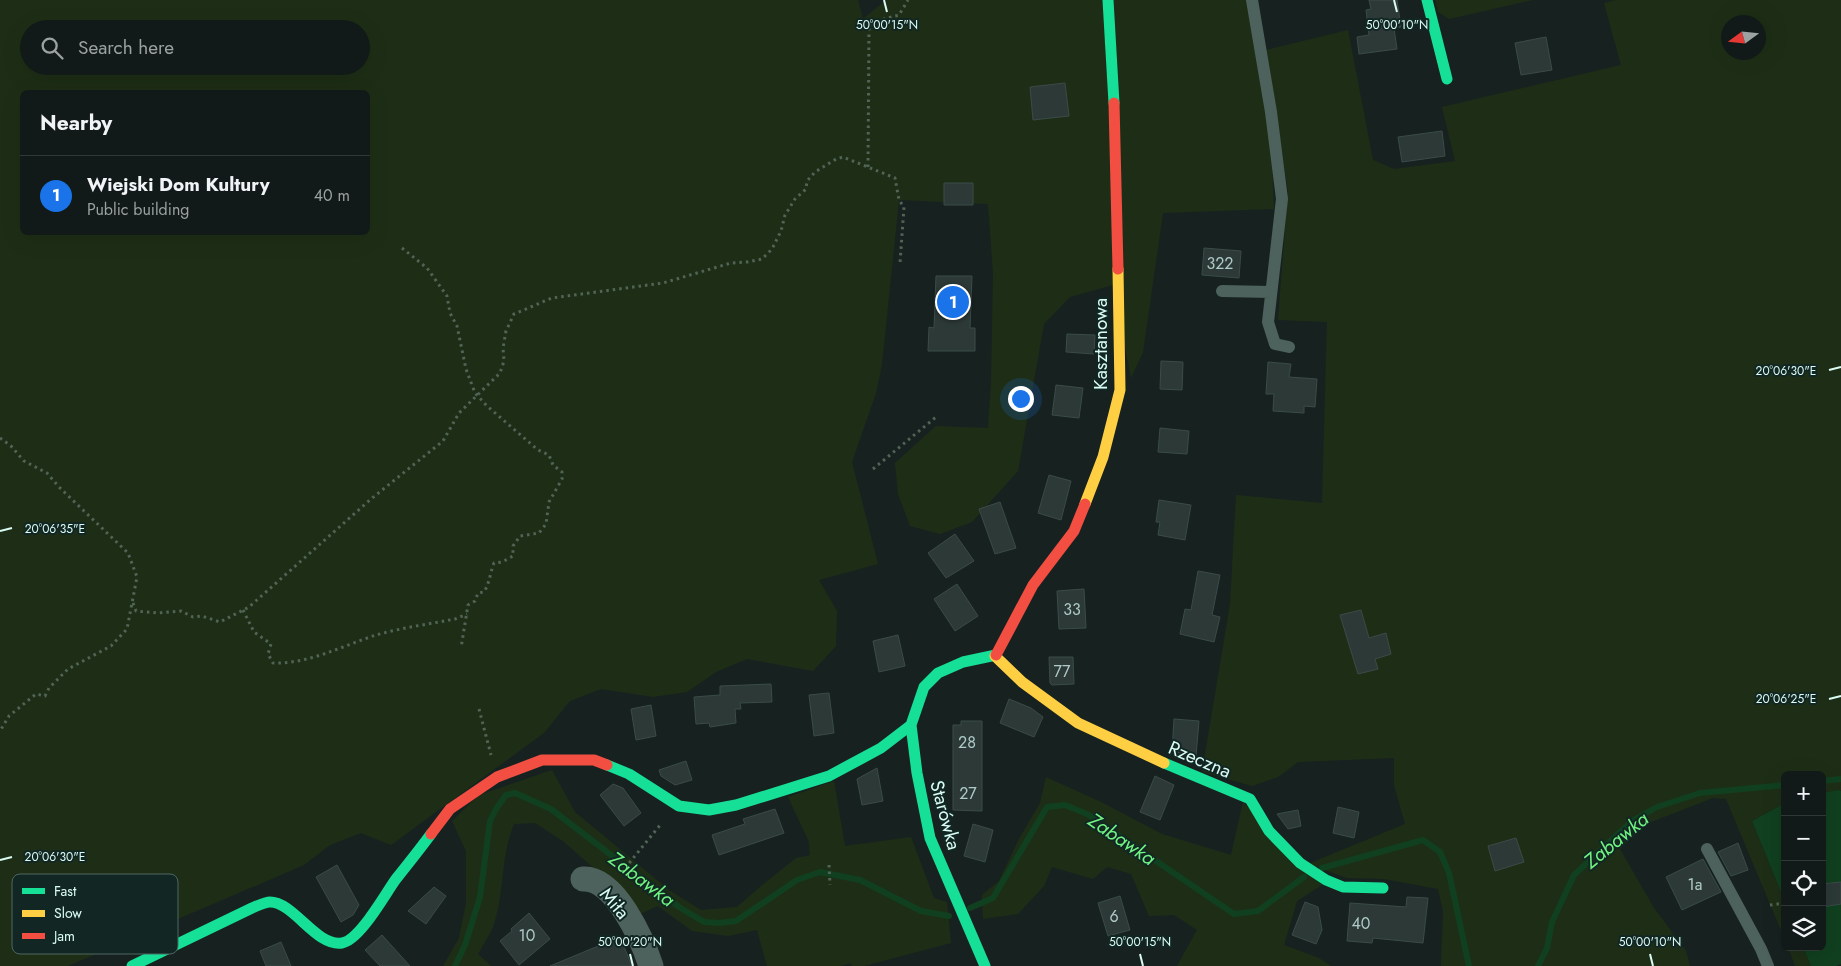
<!DOCTYPE html>
<meta charset="utf-8">
<style>
body{margin:0;font-family:Jost,sans-serif;background:#1e2725;color:#f1f3f6}
.controls{position:absolute;right:15px;bottom:15px;display:grid;overflow:hidden;border-radius:8px;box-shadow:0 5px 20px #0002}
.controls button{width:45px;height:45px;display:grid;place-items:center;padding:0;border:0;border-bottom:1px solid #303837;background:#111a18;color:#f1f3f6;font:25px sans-serif}
.compass{position:absolute;left:1721px;top:15px;width:45px;height:45px;border-radius:50%;background:#111a18;box-shadow:0 5px 20px #0002;rotate:255deg}
.you{position:absolute;left:1020px;top:398px;width:18px;height:18px;margin:-12px;border:4px solid #fff;border-radius:50%;background:#1a73e8;box-shadow:0 0 0 8px #1a73e833}
.badge{display:grid;place-items:center;width:32px;height:32px;border-radius:50%;background:#1a73e8;color:#fff;font-size:16px;font-weight:700}
.pin{position:absolute;translate:-50% -50%;border:2px solid #fff;box-shadow:0 1px 5px #0006}
.list{margin:0;padding:0;list-style:none}
h2{display:flex;justify-content:space-between;align-items:center;height:65px;margin:0;padding:0 20px;font-size:21px}
h2 small{font-size:16px;font-weight:400;color:#9ca1a2}
.list li{display:grid;grid-template-columns:32px 1fr auto;gap:15px;align-items:center;box-sizing:border-box;height:80px;padding:0 20px;border-top:1px solid #303837}
.list b{display:block;font-size:19px;white-space:nowrap}
.list p{margin:0;font-size:16px;white-space:nowrap;color:#9ca1a2}
.list em{font-size:16px;font-style:normal;color:#9ca1a2}
.icon{flex:none;width:28px;height:28px;fill:none;stroke:currentColor;stroke-width:2;stroke-linecap:round;stroke-linejoin:round}
.map{position:relative;flex:none;width:1841px;height:966px;overflow:hidden}
.search{position:absolute;background:#111a18;box-shadow:0 5px 20px #0002;left:20px;top:20px;width:350px;height:55px;display:flex;align-items:center;gap:12px;box-sizing:border-box;padding:0 18px;border-radius:28px;color:#9ca1a2;font-size:19px}
.panel{position:absolute;background:#111a18;box-shadow:0 5px 20px #0002;left:20px;top:90px;width:350px;height:145px;border-radius:8px}
.map>svg:first-child{display:block}
</style>
<div class="map">
<svg width="1841" height="966" viewBox="0 0 1841 966">
<rect width="100%" height="100%" fill="#172220"/>
<path fill="#1e2e16" fill-rule="evenodd" d="M0,0H858L863,19L886,0H1247L1271,140L1274,209L1163,213L1143,352L1131,378L1113,285L1070,297L1044,324L1018,471L972,522L940,534L910,526L898,494L895,463L936,426L988,428L991,384L993,273L988,204L899,200L882,364L876,393L852,462L878,564L819,580L837,611L836,646L813,671L747,659L716,672L687,692L653,697L601,689L570,701L544,733L391,845L361,833L330,845L304,865L68,966H0ZM29,29H361V66H29ZM22,92H368V232H22Z
M1435,0H1533L1449,19L1438,12Z
M1616,0H1841V791L1838,790L1822,794V775H1785V803L1752,821L1785,902V940L1726,799L1713,798L1646,824L1620,849L1654,908L1686,951L1690,966H1441L1443,911L1438,889L1384,879L1347,878L1308,864L1405,824L1394,785V758L1298,762L1278,777L1252,786L1202,772L1230,604L1236,495L1322,503L1327,322L1278,320L1288,191L1266,50L1348,30L1373,160L1394,169L1455,161L1442,107L1621,65L1604,3ZM1728,22H1758V52H1728Z
M552,770L575,812L669,890L701,910L737,907L761,886L796,858L810,855L809,842L788,797L834,781L845,846L911,837L934,898L947,902L951,943L864,966H852L851,963L840,966H767L757,930L728,936L692,931L658,906L633,917L605,878L563,841L535,823L514,824C500,857 505,894 493,927C489,936 483,945 478,954L491,966H443L459,938L466,903V851L452,821L479,795Z
M1046,777L1103,803L1162,834L1231,855L1243,802L1322,885L1297,901L1284,945L1319,958L1331,966H1177L1197,930L1174,915L1149,916L1131,874L1107,867L1093,879L1052,867L1044,886L1018,914L983,919L982,895L999,881L1019,839L1040,803Z
M1788,947H1803L1811,966H1795Z"/>
<path fill="#10401f" d="M1838,790L1841,791V964L1836,966H1811L1803,947H1822V793Z
M1785,803V902L1752,821Z"/>
<g fill="none" stroke-linecap="round" stroke-linejoin="round">
<path stroke="#10401f" stroke-width="6" d="M1822,781L1841,779
M1322,868L1423,840L1440,852L1449,873L1469,966
M970,908L993,898L1047,807L1065,805L1087,814L1234,914L1258,911L1304,877
M455,966L465,945L480,897L490,821L496,809L506,795L515,793L551,809L679,907L704,922L719,923L736,921L797,880L820,872L860,880L921,911L949,916
M1538,966L1547,948L1552,922L1574,875L1632,821L1657,807L1700,793L1785,785"/>
</g>
<path fill="#2c3937" stroke="#3a4b48" d="M1369,0H1397L1401,27L1394,28L1397,49L1359,54L1357,37L1369,35L1366,10L1371,9Z
M1546,37L1552,70L1521,75L1515,43Z
M1065,83L1069,116L1033,120L1030,87Z
M1442,131L1445,156L1402,162L1398,137Z
M944,183H973V205H944Z
M1204,248L1241,251L1239,278L1202,275Z
M936,276H972L970,328H975V351H928L929,327L934,328Z
M1067,334L1095,335L1094,354L1066,352Z
M1161,361L1183,362L1182,390L1160,389Z
M1268,362L1291,364L1289,377L1317,379L1315,407L1304,406V413L1273,411L1274,394H1266Z
M1056,385L1083,388L1079,418L1052,415Z
M1160,428L1189,431L1187,454L1158,452Z
M1049,475L1071,481L1061,520L1038,513Z
M1159,500L1191,505L1185,540L1158,535L1160,522H1156Z
M1000,502L1016,548L995,554L979,509Z
M955,534L974,561L946,578L928,553Z
M1198,571L1220,575L1212,615L1220,617L1214,642L1180,634L1185,609L1191,610Z
M957,584L978,616L955,631L934,599Z
M1084,589L1086,628L1059,629L1057,591Z
M1361,610L1369,638L1386,633L1391,654L1375,659L1378,669L1358,674L1340,615Z
M898,635L905,666L879,672L873,641Z
M1049,657H1073L1074,684L1052,685L1050,683Z
M771,684L772,702L740,703L741,709H735L736,723L710,727L709,723L696,724L694,697L720,695V686Z
M829,693L834,733L814,736L809,695Z
M1009,699L1031,708L1043,717L1034,737L1000,723Z
M651,705L656,736L636,740L631,709Z
M1174,719L1199,721L1196,756H1186L1172,750Z
M961,721H982V811L953,810V725H961Z
M686,761L692,780L675,785L661,776L659,770Z
M877,768L883,801L862,805L857,779Z
M1155,776L1174,785L1160,820L1140,812Z
M613,784L623,788L641,813L624,826L600,795Z
M1338,807L1359,812L1354,838L1333,833Z
M775,809L784,833L719,855L712,835L745,824L743,819Z
M1298,810L1301,826L1288,829L1277,814Z
M973,824L993,830L985,862L964,856Z
M1516,838L1524,862L1495,871L1488,846Z
M1738,843L1748,870L1731,876L1718,852Z
M1703,859L1721,892L1682,910L1666,877Z
M337,865L359,905L353,915L341,922L316,877Z
M1841,882V904L1822,907V884Z
M434,887L446,896L426,924L408,911Z
M1120,896L1130,930L1108,936L1098,903Z
M1407,897L1428,898L1423,943L1373,938L1372,943L1347,941L1350,903L1406,907Z
M1305,902L1318,907L1322,930L1316,944L1292,935Z
M529,913L550,939L519,965L500,941L512,931L511,929Z
M382,935L410,966H380L365,950Z
M620,937L632,966H550Z
M281,942L291,966H266L260,951Z"/>
<g fill="none" stroke-linecap="round" stroke-linejoin="round">
<path stroke="#516456" stroke-width="3" stroke-dasharray="2.5 4" stroke-linecap="butt" d="M868,167L869,27L877,21L899,15L908,0
M402,248L427,268L447,296L450,313L457,326L466,369L475,393L487,406L538,450L549,455L553,465L562,472V479L549,502L546,524L539,533L520,536L513,546V556L502,562L494,563C490,573 490,582 484,592L478,593L475,601L468,605L461,648
M0,438L11,446L24,461L47,473L59,487L128,553L137,577L127,629L111,646L68,669L49,688L45,696L36,694L9,716L0,731
M873,469L936,417
M133,603L136,611L158,613L181,611L193,617L202,616L220,622L249,607L371,499L443,441L459,413L500,373L504,361L503,348L506,331L514,314L552,298L663,283L731,263L747,262L762,259L772,249L781,231L785,215L795,199L806,189L807,181L815,172L836,159L843,157L895,178L899,200L904,207L900,263
M243,610L254,632L271,644L268,654L273,663C309,664 342,646 376,635C401,628 429,624 455,619L467,614
M479,709L491,755
M829,865L830,885
M621,873L661,824
M1770,905L1785,903"/>
<path stroke="#4d625c" stroke-width="12" d="M1252,0L1271,112L1282,199L1268,322L1275,344L1289,347
M1222,291L1271,292
M1707,849L1761,949L1768,966"/>
<path stroke="#4d625c" stroke-width="25" d="M583,879C615,877 643,941 651,966"/>
<path stroke="#16e098" stroke-width="11" d="M1108,0L1114,103
M1427,0L1447,79
M1164,763L1250,799L1269,831L1300,863L1326,880L1343,887L1383,888
M607,765L629,774L679,806L709,810L736,805L829,776L881,748L911,725
M132,966L252,908C257,906 265,902 270,902C294,902 316,947 342,943C360,940 385,894 396,879C408,864 420,849 431,834
M985,966L930,838L917,773L911,725L924,687L938,673L963,662L996,655"/>
<path stroke="#ffcf43" stroke-width="11" d="M1085,504L1103,457L1120,390L1118,269
M995,656L1022,682L1078,723L1164,763"/>
<path stroke="#f24e42" stroke-width="11" d="M1114,103L1118,269
M996,655L1033,585L1074,531L1085,504
M431,834L450,809L497,777L542,760H594L607,765"/>
</g>
<path fill="none" stroke="#dbfcf5" stroke-width="2" d="M884,0L887,12M1394,0L1397,12M1829,370L1841,367M0,531L12,528M1829,699L1841,696M0,860L12,857M630,954L633,966M1140,954L1143,966M1650,954L1653,966"/>
<g text-anchor="middle" stroke-width="4" stroke-linejoin="round" paint-order="stroke">
<g font-size="16" fill="#afcbc6">
<text x="1220" y="269">322</text>
<text x="1072" y="615">33</text>
<text x="1062" y="677">77</text>
<text x="967" y="748">28</text>
<text x="968" y="799">27</text>
<text x="1695" y="890">1a</text>
<text x="1114" y="922">6</text>
<text x="1361" y="929">40</text>
<text x="527" y="941">10</text>
</g>
<g font-size="19" fill="#dbfcf5" stroke="#122723">
<text transform="translate(1100 344) rotate(-90)" y="7">Kasztanowa</text>
<text transform="translate(1200 759) rotate(23)" y="7">Rzeczna</text>
<text transform="translate(946 815) rotate(75)" y="7">Starówka</text>
<text transform="translate(615 903) rotate(50)" y="7">Miła</text>
</g>
<g font-size="20" font-style="italic" fill="#71f382" stroke="#122723">
<text transform="translate(1122 839) rotate(34)" y="7">Zabawka</text>
<text transform="translate(1616 840) rotate(-39)" y="7">Zabawka</text>
<text transform="translate(642 879) rotate(37)" y="7">Zabawka</text>
</g>
</g>
<rect x="12" y="874" width="166" height="80" rx="8" fill="#122723" stroke="#4e6762" stroke-width="1"/>
<rect x="22" y="888" width="23" height="6" fill="#16e098"/>
<rect x="22" y="910" width="23" height="7" fill="#ffcf43"/>
<rect x="22" y="933" width="23" height="6" fill="#f24e42"/>
<g font-size="14" fill="#dbfcf5">
<text x="54" y="896">Fast</text>
<text x="54" y="918">Slow</text>
<text x="54" y="941">Jam</text>
</g>
<g font-size="12" text-anchor="middle" fill="#dbfcf5" stroke="#122723" stroke-width="4" stroke-linejoin="round" paint-order="stroke">
<text x="887" y="29">50°00'15"N</text>
<text x="1397" y="29">50°00'10"N</text>
<text x="1786" y="375">20°06'30"E</text>
<text x="55" y="533">20°06'35"E</text>
<text x="1786" y="703">20°06'25"E</text>
<text x="55" y="861">20°06'30"E</text>
<text x="630" y="946">50°00'20"N</text>
<text x="1140" y="946">50°00'15"N</text>
<text x="1650" y="946">50°00'10"N</text>
</g>
</svg>
<div class="controls">
<button>+</button>
<button>−</button>
<button><svg class="icon" aria-label="locate" viewBox="0 0 24 24"><circle cx="12" cy="12" r="6"/><path d="M12 2v4M12 18v4M2 12h4M18 12h4"/></svg></button>
<button><svg class="icon" aria-label="layers" viewBox="0 0 24 24"><path d="M12 4l9 5-9 5-9-5zM3 14l9 5 9-5"/></svg></button>
</div>
<svg class="compass" viewBox="-18 -18 36 36"><path d="M0-13l5 13h-10z" fill="#e53935"/><path d="M0 13l5-13h-10z" fill="#9ca1a2"/></svg>
<div class="you"></div>
<div class="pin badge" style="left:953px;top:302px">1</div>
<div class="search"><svg class="icon" aria-label="search" viewBox="0 0 24 24"><circle cx="10" cy="10" r="6"/><path d="M15 15l6 6"/></svg>Search here</div>
<section class="panel">
<h2>Nearby<small></small></h2>
<ul class="list">
<li><span class="badge">1</span><div><b>Wiejski Dom Kultury</b><p>Public building</p></div><em>40 m</em></li>
</ul>
</section>
</div>
